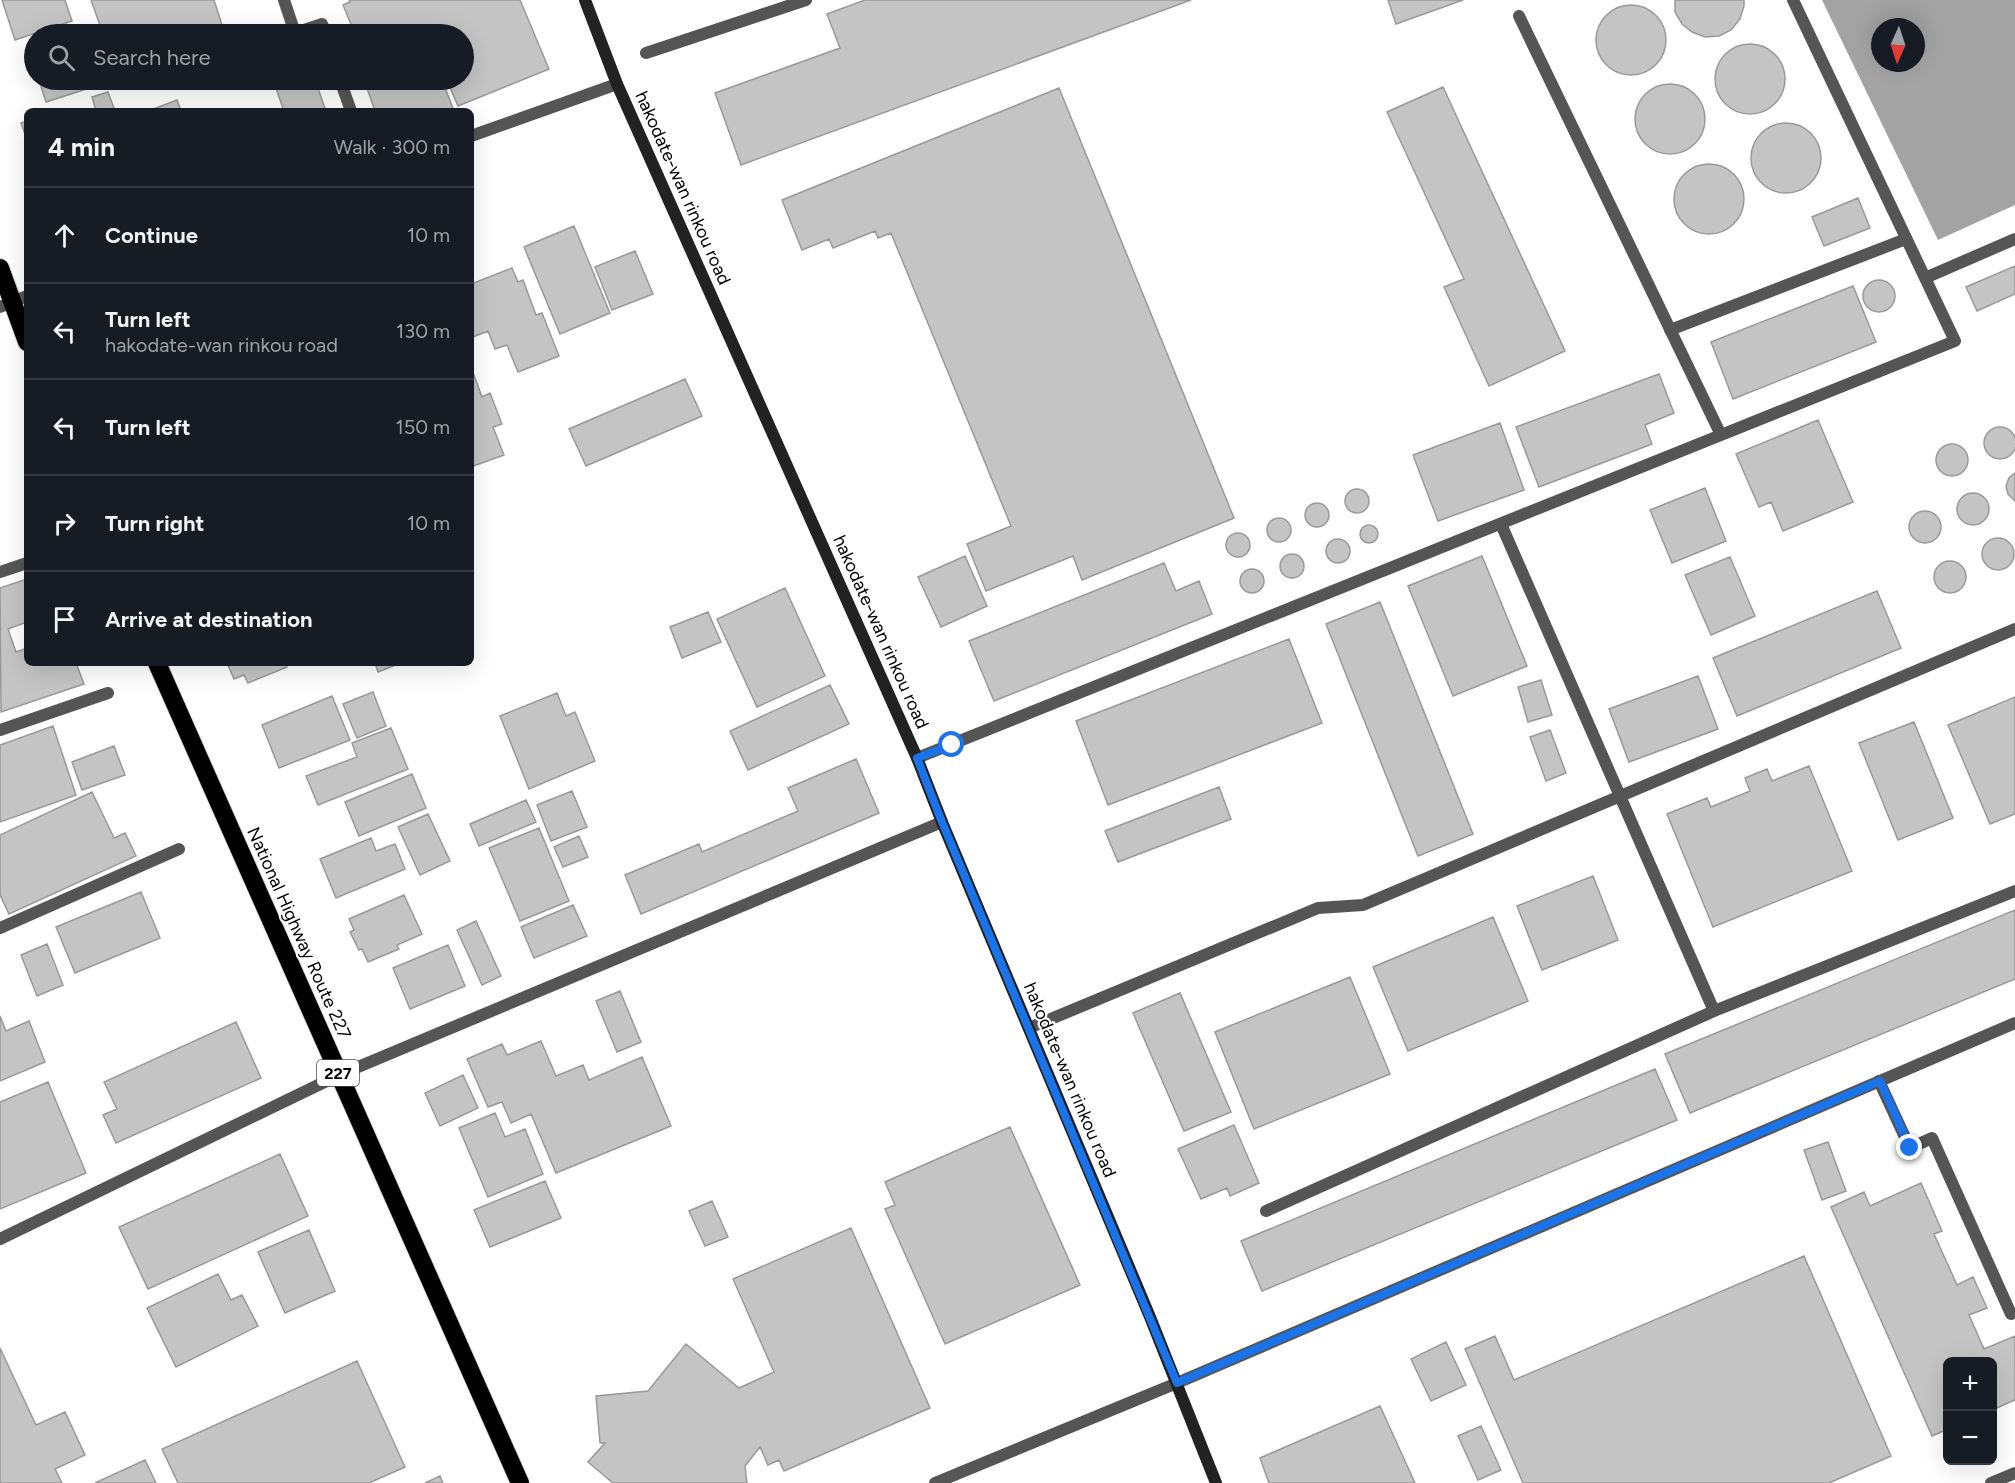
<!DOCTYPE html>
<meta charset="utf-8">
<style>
body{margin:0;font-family:Figtree,sans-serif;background:#20242c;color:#f1f3f6}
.controls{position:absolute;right:18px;bottom:18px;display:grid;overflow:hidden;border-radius:9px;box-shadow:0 6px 24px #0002}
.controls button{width:54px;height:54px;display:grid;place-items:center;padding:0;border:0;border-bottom:2px solid #363941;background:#171b24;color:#f1f3f6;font:30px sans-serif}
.compass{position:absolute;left:1871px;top:18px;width:54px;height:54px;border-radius:50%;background:#171b24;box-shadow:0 6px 24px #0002;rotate:183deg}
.stop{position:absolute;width:18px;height:18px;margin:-14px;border:4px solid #1a73e8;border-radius:50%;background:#fff}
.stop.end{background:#1a73e8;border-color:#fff;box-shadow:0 2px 6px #0008}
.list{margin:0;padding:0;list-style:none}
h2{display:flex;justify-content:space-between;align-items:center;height:78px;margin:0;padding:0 24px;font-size:26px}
h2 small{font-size:20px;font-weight:400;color:#9ea1a6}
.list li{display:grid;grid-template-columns:39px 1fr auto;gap:18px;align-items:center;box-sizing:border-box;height:96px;padding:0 24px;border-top:2px solid #363941}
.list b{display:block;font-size:22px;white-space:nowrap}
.list p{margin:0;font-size:20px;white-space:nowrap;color:#9ea1a6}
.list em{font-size:20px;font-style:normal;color:#9ea1a6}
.icon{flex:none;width:33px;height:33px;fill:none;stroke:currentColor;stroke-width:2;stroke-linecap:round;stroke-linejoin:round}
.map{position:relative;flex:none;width:2015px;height:1483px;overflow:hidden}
.search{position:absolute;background:#171b24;box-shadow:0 6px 24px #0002;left:24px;top:24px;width:450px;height:66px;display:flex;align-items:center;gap:15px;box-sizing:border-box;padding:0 21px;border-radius:33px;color:#9ea1a6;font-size:22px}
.panel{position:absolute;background:#171b24;box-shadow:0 6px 24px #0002;left:24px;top:108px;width:450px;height:558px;border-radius:9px}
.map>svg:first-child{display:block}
</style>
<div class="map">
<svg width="2015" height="1483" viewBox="0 0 2015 1483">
<rect width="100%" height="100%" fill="#fff"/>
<path fill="#a3a3a3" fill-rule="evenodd" d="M1822,0H2015V205L1938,240ZM1880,27H1916V63H1880Z"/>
<path fill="#c4c4c4" stroke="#999" stroke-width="1.5" d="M2,0H65L72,21L15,40Z
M91,0H214L224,31L214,34H103Z
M349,0H520L549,69L458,106L447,80H464V34H355L343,5L350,2Z
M865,0H1191L741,165L715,93L840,48L827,14Z
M1388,0H1463L1396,24Z
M1675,0H1744V6L1740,19L1731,30L1719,36L1705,37L1692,32L1682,24L1675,12Z
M1596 40a35 35 0 1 1 70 0a35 35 0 1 1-70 0Z
M1715 79a35 35 0 1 1 70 0a35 35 0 1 1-70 0Z
M34,50V66L30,52Z
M39,80H101L102,84L46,102Z
M273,80H315L326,111H284Z
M391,80H442L454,111H375L367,88Z
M1635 119a35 35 0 1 1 70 0a35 35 0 1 1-70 0Z
M1443,87L1565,351L1489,386L1444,287L1464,279L1387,112Z
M1059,88L1234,518L1082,580L1073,556L986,591L967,544L1011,526L891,233L878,238L875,231L833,248L829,239L802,250L782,200Z
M108,92L115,111H96L92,97Z
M177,100L181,111H148Z
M27,121V140L21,123Z
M1751 158a35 35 0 1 1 70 0a35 35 0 1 1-70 0Z
M1674 199a35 35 0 1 1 70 0a35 35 0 1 1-70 0Z
M1858,198L1870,228L1824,246L1812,217Z
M574,226L610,313L560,334L524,247Z
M635,251L653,294L612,310L595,267Z
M2015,266V294L1977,311L1966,287Z
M512,268L518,282L523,280L536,315L542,313L559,356L518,372L507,345L495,349L488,331L473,337L471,331V284Z
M1863 296a16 16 0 1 1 32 0a16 16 0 1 1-32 0Z
M1853,286L1876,342L1733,399L1711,342Z
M471,367L482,397L490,393L502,424L493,427L504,455L471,467Z
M1659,374L1674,413L1645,425L1652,444L1539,487L1516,427Z
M685,379L702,416L586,466L569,429Z
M1818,420L1853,502L1783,531L1771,502L1759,507L1736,454Z
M1500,423L1524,490L1438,521L1413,455Z
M1984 443a16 16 0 1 1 32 0a16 16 0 1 1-32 0Z
M1936 460a16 16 0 1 1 32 0a16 16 0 1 1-32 0Z
M2015,473V501L2008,494L2006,486L2009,478Z
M1705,488L1726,541L1672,563L1650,510Z
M1345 501a12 12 0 1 1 24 0a12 12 0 1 1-24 0Z
M1957 509a16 16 0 1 1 32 0a16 16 0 1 1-32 0Z
M1305 515a12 12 0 1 1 24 0a12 12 0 1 1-24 0Z
M1909 527a16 16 0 1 1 32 0a16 16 0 1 1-32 0Z
M1267 530a12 12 0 1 1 24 0a12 12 0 1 1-24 0Z
M1360 534a9 9 0 1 1 18 0a9 9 0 1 1-18 0Z
M1226 545a12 12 0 1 1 24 0a12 12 0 1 1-24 0Z
M1982 554a16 16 0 1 1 32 0a16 16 0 1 1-32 0Z
M1326 551a12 12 0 1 1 24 0a12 12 0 1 1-24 0Z
M1280 566a12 12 0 1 1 24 0a12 12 0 1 1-24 0Z
M965,556L987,606L941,627L918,577Z
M1482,556L1527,666L1453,696L1408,586Z
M1730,557L1755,616L1711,635L1685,575Z
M1934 577a16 16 0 1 1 32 0a16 16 0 1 1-32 0Z
M1164,563L1176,591L1199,581L1212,614L994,701L969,641Z
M1240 581a12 12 0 1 1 24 0a12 12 0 1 1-24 0Z
M27,579V622L8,629L16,652L27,648V663H76L84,684L1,712L0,588Z
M785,588L825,676L757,707L717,619Z
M1877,591L1901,648L1737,716L1713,658Z
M1380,602L1473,834L1418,856L1326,624Z
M708,612L721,642L682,658L670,627Z
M1289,639L1322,723L1108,805L1076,721Z
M227,663H286L287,667L248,683L244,675L234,679Z
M375,663H401L378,672Z
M1698,676L1718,729L1629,762L1609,709Z
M1541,680L1552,715L1528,722L1518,687Z
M830,685L849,724L748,770L730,731Z
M373,692L386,726L357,738L343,704Z
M557,693L566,716L575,712L595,761L529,789L500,716Z
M332,696L350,740L279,768L262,725Z
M2015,697V814L1990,824L1948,725Z
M1914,722L1953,818L1898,840L1859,743Z
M53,726L76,795L0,822V745Z
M391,728L408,769L318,805L306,776L357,757L352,743Z
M1550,730L1566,773L1546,781L1530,737Z
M114,746L125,775L82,790L72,762Z
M856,759L879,813L641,914L625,875L699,844L702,852L798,811L788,788Z
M1809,766L1852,871L1713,927L1667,814L1707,798L1711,807L1750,791L1745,778L1767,769L1772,781Z
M412,774L426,808L359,836L345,802Z
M1219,787L1231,819L1118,862L1105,831Z
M572,791L587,827L551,841L537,805Z
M92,792L114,838L125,833L136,856L9,914L0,895V835Z
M526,800L536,822L479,846L470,824Z
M428,814L450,861L420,875L398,827Z
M539,828L569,901L520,921L489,848Z
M579,836L588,857L563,867L554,847Z
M371,838L376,851L395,844L405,869L336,898L320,859Z
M1593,876L1618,940L1542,970L1517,906Z
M141,892L160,938L75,973L56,927Z
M404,895L422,934L397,945L399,949L368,962L362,949L359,950L350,932L354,930L349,919Z
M573,905L587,936L534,958L521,927Z
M2015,910V979L1690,1113L1665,1054Z
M1493,917L1528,1001L1408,1051L1373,967Z
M476,921L501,976L482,985L457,930Z
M47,944L63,985L37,996L21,955Z
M448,945L465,986L410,1009L393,968Z
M1350,977L1390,1074L1254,1129L1215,1032Z
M620,991L641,1042L617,1052L596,1001Z
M1180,993L1231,1112L1184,1131L1133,1013Z
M0,1016L6,1031L29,1021L45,1062L0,1081Z
M236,1022L261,1078L116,1143L103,1115L117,1109L104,1082Z
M541,1041L556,1076L583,1065L589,1080L642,1057L671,1126L556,1173L531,1114L511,1123L502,1102L488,1107L467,1059L502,1044L507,1055Z
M1655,1069L1677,1120L1262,1291L1241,1241Z
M463,1075L478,1108L440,1126L425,1093Z
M48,1082L86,1173L0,1209V1102Z
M495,1113L505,1137L525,1129L543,1174L488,1197L459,1128Z
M1234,1125L1259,1183L1230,1196L1227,1188L1201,1199L1178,1149Z
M1010,1127L1080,1285L945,1344L885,1209L895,1205L885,1182Z
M1828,1142L1846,1191L1822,1200L1804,1150Z
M280,1154L308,1216L148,1289L119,1227Z
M545,1181L561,1218L490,1247L474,1210Z
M1921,1183L1942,1231L1934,1234L1957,1285L1973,1277L1987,1308L1969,1315L1984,1349L2015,1336V1400L1992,1410V1362H1948V1429L1932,1436L1831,1207L1864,1192L1870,1206Z
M712,1201L728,1237L705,1246L689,1211Z
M851,1228L930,1408L784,1471L779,1460L768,1465L760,1447L745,1466L747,1483H613L588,1462L605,1443H600L596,1396L648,1391L686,1344L739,1388L774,1372L733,1279Z
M309,1230L335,1291L285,1313L258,1252Z
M1804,1256L1891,1456L1829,1483H1523L1465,1349L1495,1336L1514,1380Z
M218,1274L231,1300L242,1295L258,1326L176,1367L147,1308Z
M1446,1342L1466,1385L1431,1401L1411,1359Z
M0,1348L36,1425L65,1412L85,1455L55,1469L62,1483H0Z
M357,1361L405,1467L369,1483H178L162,1449Z
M1380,1406L1415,1483H1269L1260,1458Z
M1481,1426L1501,1470L1478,1480L1458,1436Z
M145,1460L156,1483H95Z
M440,1476L443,1483H425Z"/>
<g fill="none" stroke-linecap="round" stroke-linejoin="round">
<defs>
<path id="highway" d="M0,268L27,342
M157,663L520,1483"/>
</defs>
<use href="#highway" stroke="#dbdbdb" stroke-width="20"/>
<path stroke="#555" stroke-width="12" d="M284,0L295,33L322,24L326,34
M646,53L806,0
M340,80L351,111
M1925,278L2015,239
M1670,330L1906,239
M1721,435L1955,341L1793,0
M1501,524L1714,1011
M917,758L1721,435L1519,16
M1029,1028L1318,908L1363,905L2015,629
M1879,1081L1910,1148L1932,1138L2011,1314
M1266,1211L1714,1011L2015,891
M1991,1483L2015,1473"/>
<path stroke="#555" stroke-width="12" d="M471,136L617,84
M0,307L27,296
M0,572L27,563
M0,730L108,693
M0,928L179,849
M0,1239L339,1075L942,822
M935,1483L1177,1383L2015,1023"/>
<path stroke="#222" stroke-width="12" d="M585,0L617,84L917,758L942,822L1150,1317L1216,1483"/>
<use href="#highway" stroke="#000" stroke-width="18"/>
</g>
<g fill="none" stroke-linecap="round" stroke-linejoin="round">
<path stroke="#1a73e8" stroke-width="8" d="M952,745L917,758L942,822L1177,1383L1880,1081L1910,1148"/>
</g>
<g text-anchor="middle" stroke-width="4.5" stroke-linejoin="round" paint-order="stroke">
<rect fill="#fff" stroke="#4c4c4c" stroke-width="1.5" x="317" y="1060" width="42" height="26" rx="4.5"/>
<g font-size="16" font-weight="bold" fill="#000">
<text x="338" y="1079">227</text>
</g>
<g font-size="18" fill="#000" stroke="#fff">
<text transform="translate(683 188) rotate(66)" y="6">hakodate-wan rinkou road</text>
<text transform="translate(881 632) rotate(66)" y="6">hakodate-wan rinkou road</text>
<text transform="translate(299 933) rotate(66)" y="6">National Highway Route 227</text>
<text transform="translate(1070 1080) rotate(67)" y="6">hakodate-wan rinkou road</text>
</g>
</g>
</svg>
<div class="controls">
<button>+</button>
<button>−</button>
</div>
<svg class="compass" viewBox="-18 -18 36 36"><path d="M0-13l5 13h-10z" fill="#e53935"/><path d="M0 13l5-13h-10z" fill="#9ea1a6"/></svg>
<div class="stop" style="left:952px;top:745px"></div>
<div class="stop end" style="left:1910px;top:1148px"></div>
<div class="search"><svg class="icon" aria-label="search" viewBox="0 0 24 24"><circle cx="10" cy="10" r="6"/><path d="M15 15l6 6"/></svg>Search here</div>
<section class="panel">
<h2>4 min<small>Walk · 300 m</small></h2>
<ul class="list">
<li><svg class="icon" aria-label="ahead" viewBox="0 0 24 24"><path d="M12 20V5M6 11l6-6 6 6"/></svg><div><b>Continue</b></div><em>10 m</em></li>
<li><svg class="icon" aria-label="left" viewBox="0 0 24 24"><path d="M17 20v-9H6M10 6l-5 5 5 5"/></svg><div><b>Turn left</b><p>hakodate-wan rinkou road</p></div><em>130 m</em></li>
<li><svg class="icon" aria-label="left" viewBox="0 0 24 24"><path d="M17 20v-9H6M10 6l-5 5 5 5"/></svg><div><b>Turn left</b></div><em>150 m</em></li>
<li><svg class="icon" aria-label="right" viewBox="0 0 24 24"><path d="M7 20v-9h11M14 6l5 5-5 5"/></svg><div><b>Turn right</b></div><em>10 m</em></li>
<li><svg class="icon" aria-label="arrive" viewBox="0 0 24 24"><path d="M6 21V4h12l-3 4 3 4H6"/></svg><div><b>Arrive at destination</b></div></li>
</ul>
</section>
</div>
